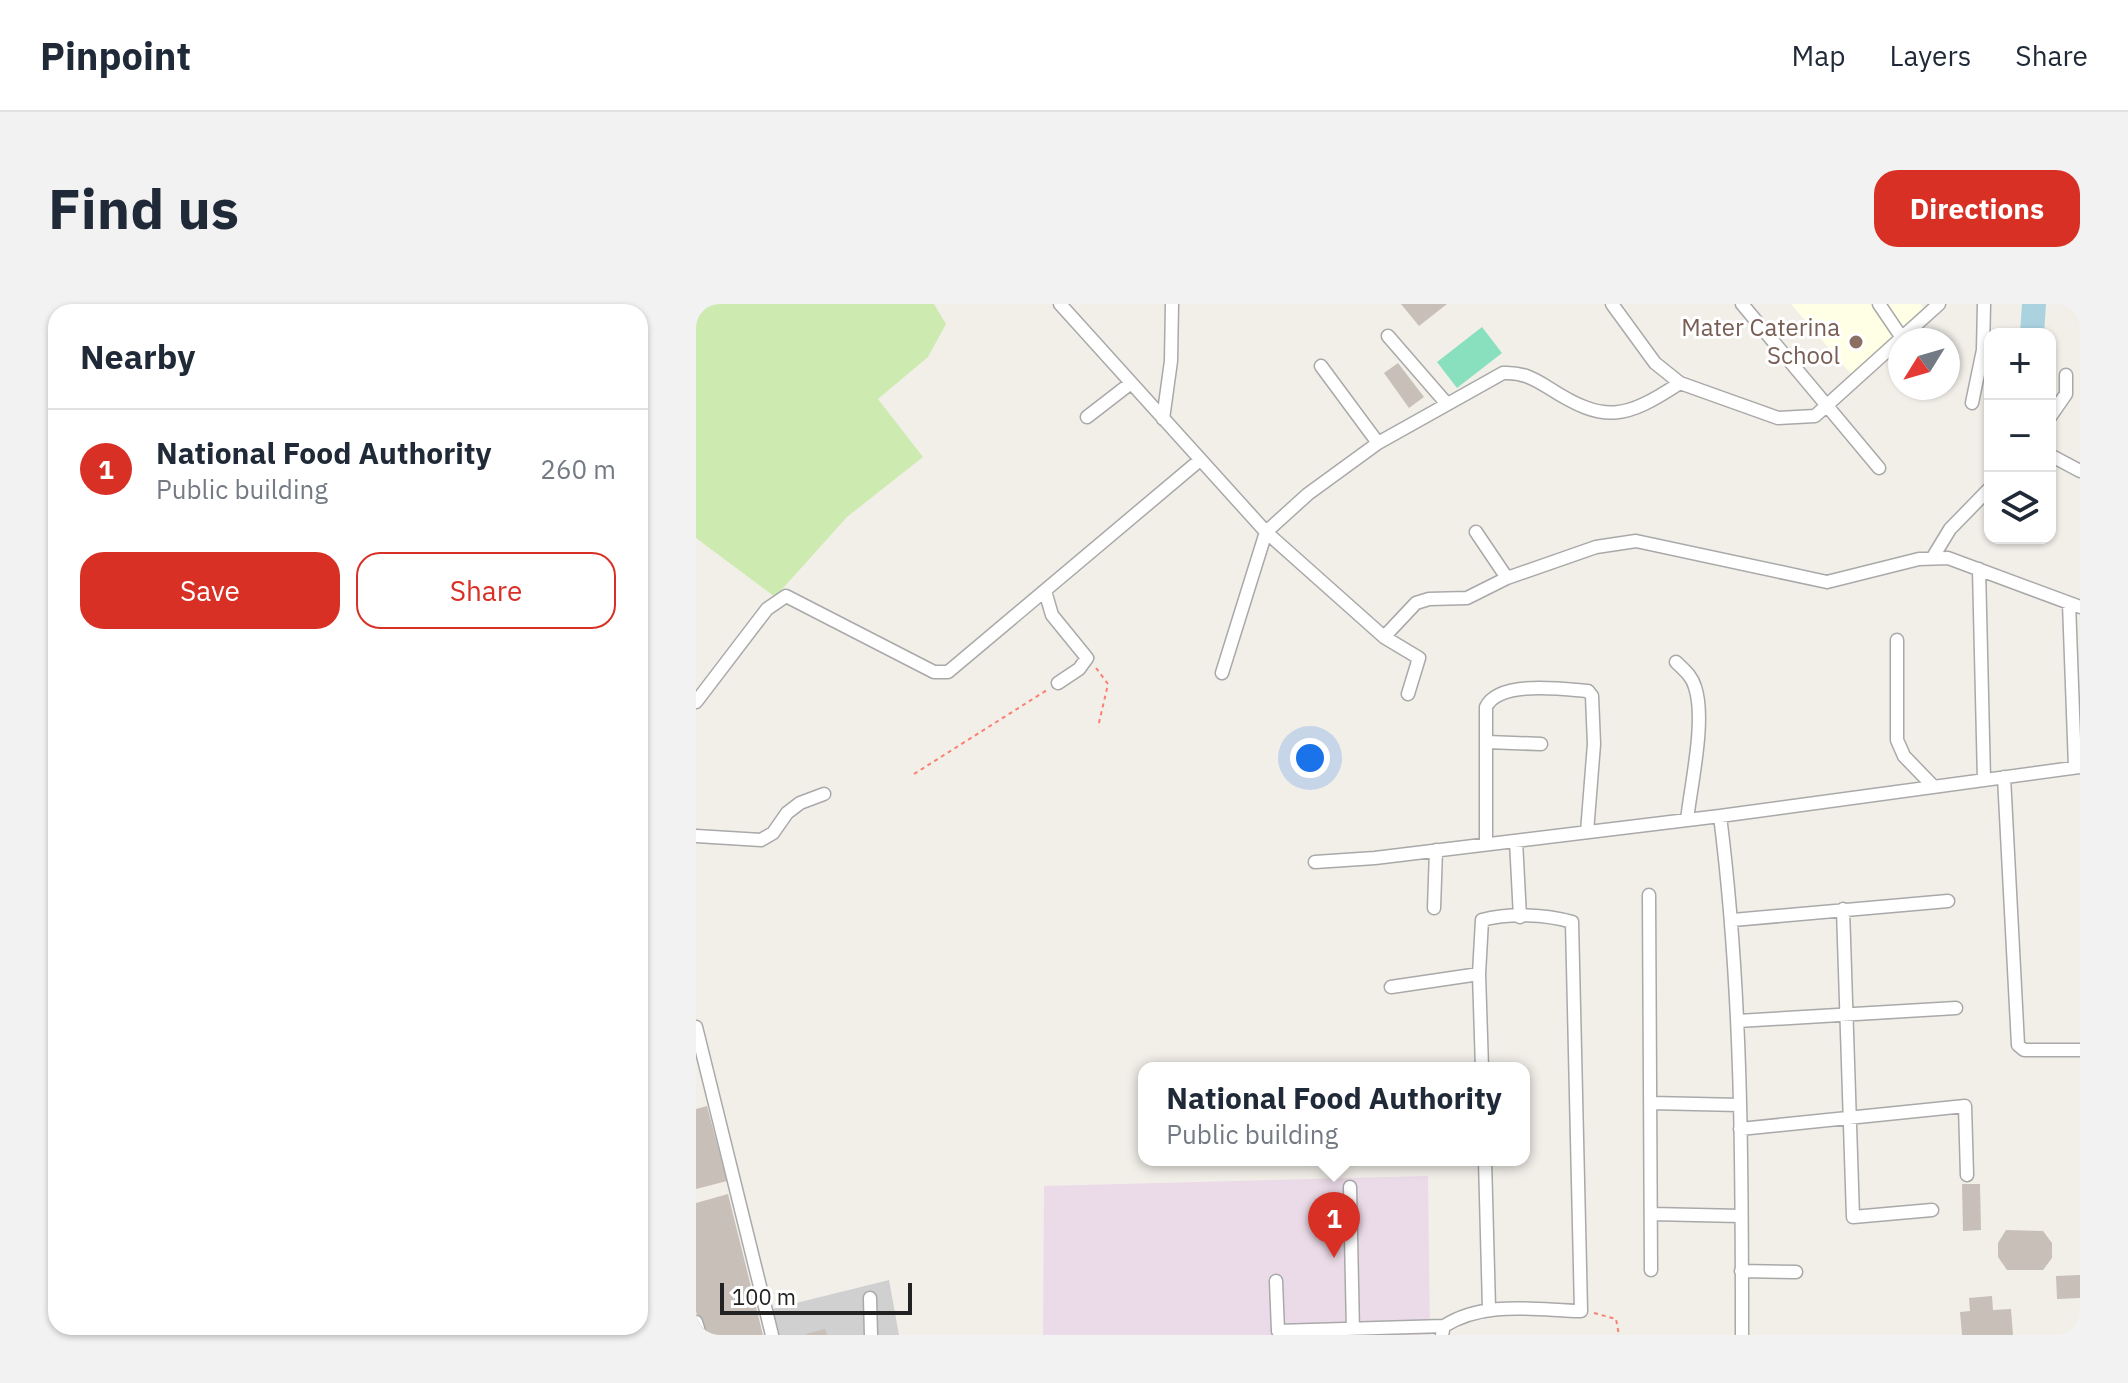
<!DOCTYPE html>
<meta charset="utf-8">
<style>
body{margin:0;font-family:"IBM Plex Sans",sans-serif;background:#f2f2f3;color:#1f2937}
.controls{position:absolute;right:24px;top:24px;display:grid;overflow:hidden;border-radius:16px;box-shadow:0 2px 6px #0004}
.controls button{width:72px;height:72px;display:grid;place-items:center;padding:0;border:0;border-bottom:2px solid #e0e1e3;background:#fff;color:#1f2937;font:40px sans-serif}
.compass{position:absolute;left:1192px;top:24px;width:72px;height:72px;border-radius:50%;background:#fff;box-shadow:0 2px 6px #0004;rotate:233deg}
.scale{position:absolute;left:24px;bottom:20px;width:192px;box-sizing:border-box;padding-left:8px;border:4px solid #222;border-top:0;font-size:22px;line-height:28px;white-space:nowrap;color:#222;-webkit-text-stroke:6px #fff;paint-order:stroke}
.you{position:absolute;left:614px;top:454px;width:28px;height:28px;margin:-20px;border:6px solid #fff;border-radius:50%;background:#1a73e8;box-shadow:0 0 0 12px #1a73e833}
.badge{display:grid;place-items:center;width:52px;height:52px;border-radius:50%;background:#d93025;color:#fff;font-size:26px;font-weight:700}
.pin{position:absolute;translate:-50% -66px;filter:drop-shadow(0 2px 4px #0008)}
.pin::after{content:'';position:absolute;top:42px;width:28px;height:24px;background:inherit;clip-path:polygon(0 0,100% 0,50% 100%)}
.popup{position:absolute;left:442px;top:758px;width:392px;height:104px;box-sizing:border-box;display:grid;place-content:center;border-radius:16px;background:#fff;filter:drop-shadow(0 2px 6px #0005);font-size:26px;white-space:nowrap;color:#747a83}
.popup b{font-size:30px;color:#1f2937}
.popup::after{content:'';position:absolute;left:50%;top:100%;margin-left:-16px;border:16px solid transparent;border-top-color:#fff}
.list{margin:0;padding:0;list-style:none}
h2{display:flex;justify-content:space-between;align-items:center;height:104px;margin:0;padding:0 32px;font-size:34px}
h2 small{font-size:26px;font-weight:400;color:#747a83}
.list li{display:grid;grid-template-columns:52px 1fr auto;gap:24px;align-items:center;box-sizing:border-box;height:120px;padding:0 32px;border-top:2px solid #e0e1e3}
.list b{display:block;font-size:30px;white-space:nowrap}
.list p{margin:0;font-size:26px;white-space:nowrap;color:#747a83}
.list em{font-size:26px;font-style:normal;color:#747a83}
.actions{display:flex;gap:16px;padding:24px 32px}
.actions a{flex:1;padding:18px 0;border:2px solid #d93025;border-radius:24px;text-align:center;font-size:28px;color:#d93025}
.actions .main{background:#d93025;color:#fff}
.icon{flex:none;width:44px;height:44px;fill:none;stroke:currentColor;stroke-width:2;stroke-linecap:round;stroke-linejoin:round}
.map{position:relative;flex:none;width:1384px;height:1031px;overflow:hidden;border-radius:24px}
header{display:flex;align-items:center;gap:48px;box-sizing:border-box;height:112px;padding:0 40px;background:#fff;border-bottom:2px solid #e0e1e3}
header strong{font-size:38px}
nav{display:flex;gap:44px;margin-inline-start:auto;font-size:28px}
.intro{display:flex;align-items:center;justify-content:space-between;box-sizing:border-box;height:192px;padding:0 48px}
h1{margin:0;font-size:56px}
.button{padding:20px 36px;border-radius:24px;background:#d93025;color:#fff;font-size:28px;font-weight:700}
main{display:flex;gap:48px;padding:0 48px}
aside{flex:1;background:#fff;border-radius:24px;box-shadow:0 2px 6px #0004}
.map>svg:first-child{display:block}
</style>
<header>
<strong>Pinpoint</strong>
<nav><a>Map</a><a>Layers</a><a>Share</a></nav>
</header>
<div class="intro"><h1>Find us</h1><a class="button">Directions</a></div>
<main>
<aside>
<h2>Nearby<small></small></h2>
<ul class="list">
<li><span class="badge">1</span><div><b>National Food Authority</b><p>Public building</p></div><em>260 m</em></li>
</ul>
<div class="actions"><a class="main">Save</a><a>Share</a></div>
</aside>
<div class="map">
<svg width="1384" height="1031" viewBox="0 0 1384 1031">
<rect width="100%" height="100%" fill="#f2efe9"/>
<path fill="#ebdbe8" d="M732,872L734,1031H347L348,882Z"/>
<path fill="#ffffe5" d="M1095,0H1225L1228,5L1155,70Z"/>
<path fill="#d0d0d0" d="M193,976L203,1031H82L76,1005Z"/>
<path fill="#cdebb0" d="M0,0H238L250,20L232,53L182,95L227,153L151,213L79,293L0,234Z"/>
<path fill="#88e0be" d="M786,23L806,49L761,84L741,58Z"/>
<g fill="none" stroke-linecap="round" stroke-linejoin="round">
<path stroke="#aad3df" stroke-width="24" d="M1336,30L1338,0"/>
</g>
<path fill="#c7bfb8" d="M705,0H751L723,22Z
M702,59L728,93L713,104L688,69Z
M11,802L31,877L0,885V805Z
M1266,880H1284L1285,926L1267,927Z
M32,890L67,1031H6L0,1008V899Z
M1310,926L1347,927L1356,939V954L1347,966H1311L1302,953V939Z
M1384,971V994L1361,995L1360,972Z
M1296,992L1297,1006L1315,1005L1317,1031H1266L1264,1008L1274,1007L1273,994Z
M129,1025L131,1031H110V1030Z"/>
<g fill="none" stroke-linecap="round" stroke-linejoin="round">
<defs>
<path id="minor" d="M364,0L570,228L688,333L720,299L733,295L771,294L811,274L900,243L940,237L1131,278L1223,255L1252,254L1384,303
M916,0L959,59L984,79L1082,114L1119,112L1243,0
M1046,0L1183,164
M1183,0L1206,34
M692,32L751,100
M625,62L682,139
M1276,99L1287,46L1288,0
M391,113L435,79
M1354,113L1370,90V71
M467,115L475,57L476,0
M1354,151L1384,167
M780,228L811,274
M1237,253L1254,225L1294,184
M1283,265L1288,476
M349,287L356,311L391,354L383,365L362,379
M1373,299L1379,463
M688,333L723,354L712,390
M1201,336V436L1208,452L1238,483
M980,358C988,366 996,372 999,383C1010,416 995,480 991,516
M526,369L570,228L612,190L682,139L807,69C826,68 837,74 853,84C909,120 929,115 984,79
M0,398L71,305L90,292L238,368H252L504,156
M791,438L845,440
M1308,473L1322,741L1328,746H1384
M1024,512C1046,684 1046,858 1046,1031
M0,532L65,536L77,529L91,509L104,499L128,490
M820,537L824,613
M790,539V403C803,376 866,385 892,387L896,392L898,440L891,528
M619,558L679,554L1024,512L1384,463
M953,591L955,966
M738,604L740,546
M1147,605L1157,913L1236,906
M1037,616L1252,597
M695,683L783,670
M1042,717L1260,704
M0,723L76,1031
M956,799L1043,801
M1044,825L1269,802L1271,871
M789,856L793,1004
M654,883L657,1028
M956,910L1044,912
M1045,967L1100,968
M580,977L582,1027L748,1022
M174,994L175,1031
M0,1018L4,1031
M746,1031L748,1022C789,996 839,1006 885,1007L876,618C849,610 813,609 786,616L783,670L786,764"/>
</defs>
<use href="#minor" stroke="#a9a9a9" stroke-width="15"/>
<path stroke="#fa8072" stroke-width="2" stroke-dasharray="4 4" stroke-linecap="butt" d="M400,364L412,380L402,423
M218,470L351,386
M898,1009L920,1015L923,1031"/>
<use href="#minor" stroke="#fff" stroke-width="12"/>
</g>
<circle fill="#8d6e63" stroke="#fff" stroke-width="3" cx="1160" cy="38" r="8"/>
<g text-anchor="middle" stroke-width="6" stroke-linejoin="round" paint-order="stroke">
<g font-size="24" fill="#785e54" stroke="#fff" text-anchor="end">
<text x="1144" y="32">Mater Caterina<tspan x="1144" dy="28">School</tspan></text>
</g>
</g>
</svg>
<div class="controls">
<button>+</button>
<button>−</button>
<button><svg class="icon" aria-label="layers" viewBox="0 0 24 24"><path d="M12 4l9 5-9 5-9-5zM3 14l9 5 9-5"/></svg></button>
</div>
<svg class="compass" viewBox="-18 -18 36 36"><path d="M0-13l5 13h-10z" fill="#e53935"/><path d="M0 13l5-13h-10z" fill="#747a83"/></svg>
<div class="scale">100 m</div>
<div class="you"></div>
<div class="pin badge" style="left:638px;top:954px">1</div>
<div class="popup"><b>National Food Authority</b>Public building</div>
</div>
</main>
